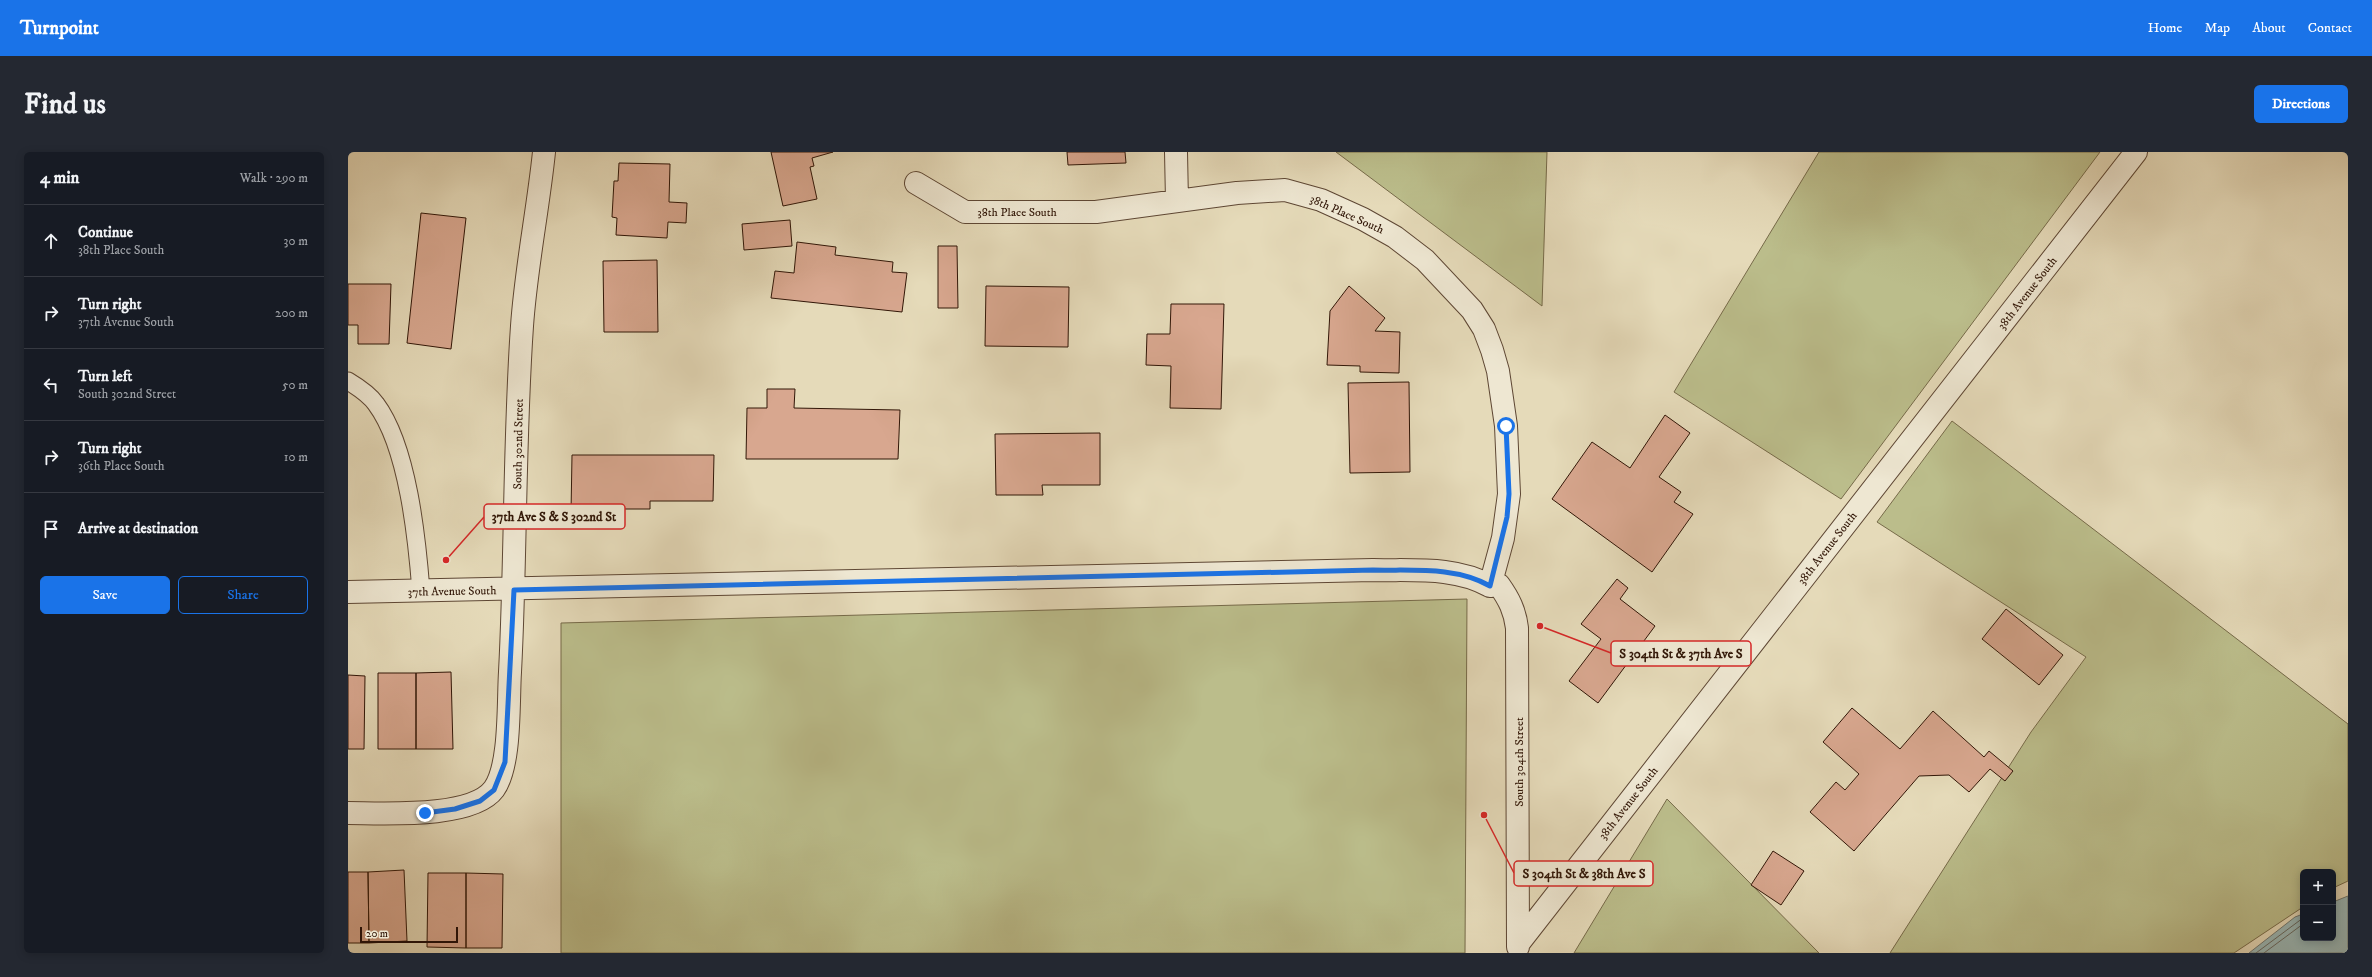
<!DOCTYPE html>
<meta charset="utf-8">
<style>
body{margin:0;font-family:"IM FELL DW Pica",serif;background:#242831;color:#f1f3f6}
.controls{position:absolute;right:12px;bottom:12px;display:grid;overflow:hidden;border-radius:6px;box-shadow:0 2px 10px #0003}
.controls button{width:36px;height:36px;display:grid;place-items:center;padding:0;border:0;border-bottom:1px solid #363941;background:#171b24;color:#f1f3f6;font:20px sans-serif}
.scale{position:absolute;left:12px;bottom:10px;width:98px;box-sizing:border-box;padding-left:4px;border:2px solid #311607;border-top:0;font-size:11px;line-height:14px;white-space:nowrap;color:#311607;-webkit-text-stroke:3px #eee7d2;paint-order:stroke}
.stop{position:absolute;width:12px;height:12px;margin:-9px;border:3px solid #1a73e8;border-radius:50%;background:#fff}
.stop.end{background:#1a73e8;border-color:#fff;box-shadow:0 1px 4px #0008}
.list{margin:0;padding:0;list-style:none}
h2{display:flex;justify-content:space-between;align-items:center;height:52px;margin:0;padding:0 16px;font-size:17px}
h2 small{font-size:13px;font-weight:400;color:#9ea1a6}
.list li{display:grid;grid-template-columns:26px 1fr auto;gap:12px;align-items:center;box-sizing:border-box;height:72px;padding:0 16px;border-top:1px solid #363941}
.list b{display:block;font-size:15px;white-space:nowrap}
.list p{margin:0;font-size:13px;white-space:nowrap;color:#9ea1a6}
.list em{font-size:13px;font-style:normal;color:#9ea1a6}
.actions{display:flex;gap:8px;padding:12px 16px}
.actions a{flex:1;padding:9px 0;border:1px solid #1a73e8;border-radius:6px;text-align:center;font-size:14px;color:#1a73e8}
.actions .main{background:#1a73e8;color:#fff}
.icon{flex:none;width:22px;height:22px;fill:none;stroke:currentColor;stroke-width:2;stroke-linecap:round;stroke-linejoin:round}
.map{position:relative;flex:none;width:2000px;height:801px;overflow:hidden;border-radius:6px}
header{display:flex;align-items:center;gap:24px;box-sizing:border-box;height:56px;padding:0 20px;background:#1a73e8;color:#fff}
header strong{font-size:19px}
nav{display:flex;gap:22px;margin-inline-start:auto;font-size:14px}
.intro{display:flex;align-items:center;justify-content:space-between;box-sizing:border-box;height:96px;padding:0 24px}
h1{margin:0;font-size:28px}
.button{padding:10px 18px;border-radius:6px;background:#1a73e8;color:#fff;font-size:14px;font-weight:700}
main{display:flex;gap:24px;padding:0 24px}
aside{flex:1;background:#171b24;border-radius:6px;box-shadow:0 2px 10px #0003}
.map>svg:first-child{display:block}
</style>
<header>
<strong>Turnpoint</strong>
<nav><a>Home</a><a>Map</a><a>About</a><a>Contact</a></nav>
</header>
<div class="intro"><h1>Find us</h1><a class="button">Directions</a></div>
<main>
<aside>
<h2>4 min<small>Walk · 290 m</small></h2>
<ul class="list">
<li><svg class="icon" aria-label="ahead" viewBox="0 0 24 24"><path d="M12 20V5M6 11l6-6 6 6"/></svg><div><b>Continue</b><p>38th Place South</p></div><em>30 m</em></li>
<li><svg class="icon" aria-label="right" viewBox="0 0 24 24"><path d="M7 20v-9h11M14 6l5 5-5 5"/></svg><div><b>Turn right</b><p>37th Avenue South</p></div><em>200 m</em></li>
<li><svg class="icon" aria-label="left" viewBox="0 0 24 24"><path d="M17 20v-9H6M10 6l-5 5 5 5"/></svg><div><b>Turn left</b><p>South 302nd Street</p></div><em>50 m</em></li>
<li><svg class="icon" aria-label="right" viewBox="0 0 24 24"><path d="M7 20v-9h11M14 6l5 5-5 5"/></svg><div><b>Turn right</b><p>36th Place South</p></div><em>10 m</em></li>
<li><svg class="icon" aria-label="arrive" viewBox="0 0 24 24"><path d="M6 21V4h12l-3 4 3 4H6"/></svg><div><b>Arrive at destination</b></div></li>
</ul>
<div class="actions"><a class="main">Save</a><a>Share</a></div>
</aside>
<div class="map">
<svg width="2000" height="801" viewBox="0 0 2000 801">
<rect width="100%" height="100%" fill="#e5dab9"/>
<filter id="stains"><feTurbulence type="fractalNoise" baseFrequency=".005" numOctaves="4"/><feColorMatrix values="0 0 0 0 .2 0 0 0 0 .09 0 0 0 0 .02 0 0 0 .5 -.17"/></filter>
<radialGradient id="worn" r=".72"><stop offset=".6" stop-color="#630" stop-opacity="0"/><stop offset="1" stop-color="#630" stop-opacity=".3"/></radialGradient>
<path fill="#bbbd8b" stroke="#766a49" d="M988,0H1199L1194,154Z
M1471,0H1752L1493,347L1326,240Z
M1604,269L2000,572V729L1985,736V720H1955V755L1886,801H1542L1683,580L1738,505L1529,370Z
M1119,447L1117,801H213V471Z
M1319,647L1471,801H1226Z"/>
<path fill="#99b8b8" stroke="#6f7771" d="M2000,744V801H1901L1947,765L1955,762V786H1985V750Z"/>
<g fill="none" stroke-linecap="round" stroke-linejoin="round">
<path stroke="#656760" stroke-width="1" d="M1908,801L1955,766
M1916,801L1955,772"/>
</g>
<path fill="#d8a78f" stroke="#311607" d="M423,0H485L464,6L466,14L462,15L469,47L435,54Z
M719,0H777L778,11L720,13Z
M271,11L322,12L321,50L339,51L338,71L320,70L319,86L268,83L269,66L264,65L266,29H270Z
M73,61L118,66L103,197L59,191Z
M442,68L444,94L396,98L394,72Z
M449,90L488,95L487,103L545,110L544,120L559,121L554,160L423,146L427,119L446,121Z
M590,94H609L610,156H590Z
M309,108L310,180H256L255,109Z
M0,132H43L41,192H10V173H0Z
M638,134L721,135L720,195L637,194Z
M1001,134L1037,166L1027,179L1052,180L1051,221L1012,220V214L979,213L982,159Z
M823,152H876L873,257L822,256L823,214L798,213L799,182H822Z
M1061,230L1062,320L1002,321L1000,231Z
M419,237H447L446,256L552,258L550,307H398L399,256H419Z
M1317,263L1342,281L1311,325L1333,340L1326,350L1345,362L1304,420L1204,347L1244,290L1282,316Z
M752,281V333H694L695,343H648L647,282Z
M224,303H366L365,349H302V357H255V361H223Z
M1269,427L1280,436L1272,447L1307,474L1250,551L1221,529L1253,487L1233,472Z
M1658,457L1715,503L1691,533L1634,487Z
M103,520L105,597H68V521Z
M30,521H68V597H30Z
M0,523L17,524L16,597H0Z
M1504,556L1552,597L1585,559L1636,605L1641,599L1665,619L1657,629L1642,617L1621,640L1601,623L1571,624L1506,699L1462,660L1488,630L1497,638L1511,622L1475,590Z
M1425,699L1456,719L1433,753L1403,733Z
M56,718L59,789L21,791L20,720Z
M0,720H20L21,791H0Z
M80,721H118V796L79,795Z
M118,721L155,722L154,796H118Z"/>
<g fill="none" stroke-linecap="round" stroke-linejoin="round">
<defs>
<path id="service" d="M0,229C10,235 21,242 28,252C60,295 69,387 73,439"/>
<path id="minor" d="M828,0L829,49
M568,31L617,60H748L889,41L937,38L973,48L1015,67L1047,85L1077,108L1124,158L1136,177L1144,198L1150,219L1158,274L1161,342L1155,386L1142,434
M1142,434L1151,433C1161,447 1167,459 1169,476L1170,795
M0,440L1025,418C1064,419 1107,414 1142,434
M0,661C34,661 124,667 146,637C163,613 160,551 162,520C168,405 166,289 174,174C178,116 190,58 196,0
M1170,792L1788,0"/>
</defs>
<use href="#service" stroke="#5e4734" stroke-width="19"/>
<use href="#minor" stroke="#5e4734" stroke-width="24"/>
<use href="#service" stroke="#eee7d2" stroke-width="17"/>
<use href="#minor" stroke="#eee7d2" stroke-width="22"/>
</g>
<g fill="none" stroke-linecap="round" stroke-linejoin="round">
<path stroke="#1a73e8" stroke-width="5" d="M77,661L107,657L132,649L146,638L157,610L166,438L1025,418C1064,419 1107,414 1142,434L1159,365L1161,342L1158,274"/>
</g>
<g text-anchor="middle" stroke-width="3" stroke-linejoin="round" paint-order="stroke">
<g font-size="12" fill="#311607" stroke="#eee7d2">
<text x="669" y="64">38th Place South</text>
<text transform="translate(999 62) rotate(24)" y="4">38th Place South</text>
<text transform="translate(1679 141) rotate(-52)" y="4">38th Avenue South</text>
<text transform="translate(170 292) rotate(-89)" y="4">South 302nd Street</text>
<text transform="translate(1479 396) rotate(-52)" y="4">38th Avenue South</text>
<text transform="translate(104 439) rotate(-1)" y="4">37th Avenue South</text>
<text transform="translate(1171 610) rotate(-90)" y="4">South 304th Street</text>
<text transform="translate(1280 651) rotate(-52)" y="4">38th Avenue South</text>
</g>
</g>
<path fill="none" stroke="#d62828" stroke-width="1.5" d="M98 408L136 365M1192 474L1263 501M1136 663L1166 721"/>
<g fill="#d62828" stroke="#eee7d2" stroke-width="1.5">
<circle cx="98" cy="408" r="4"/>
<circle cx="1192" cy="474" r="4"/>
<circle cx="1136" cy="663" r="4"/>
</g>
<g fill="#eee7d2" stroke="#d62828" stroke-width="1.5">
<rect x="136" y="352" width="141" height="25" rx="4"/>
<rect x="1263" y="489" width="140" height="25" rx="4"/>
<rect x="1166" y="709" width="139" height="25" rx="4"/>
</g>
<g font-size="13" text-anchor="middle" font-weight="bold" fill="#311607">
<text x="206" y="369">37th Ave S &amp; S 302nd St</text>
<text x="1333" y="506">S 304th St &amp; 37th Ave S</text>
<text x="1236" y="726">S 304th St &amp; 38th Ave S</text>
</g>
<rect width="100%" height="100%" filter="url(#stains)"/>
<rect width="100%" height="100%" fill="url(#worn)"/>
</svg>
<div class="controls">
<button>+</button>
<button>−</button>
</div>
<div class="scale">20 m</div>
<div class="stop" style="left:1158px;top:274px"></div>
<div class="stop end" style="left:77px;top:661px"></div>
</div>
</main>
